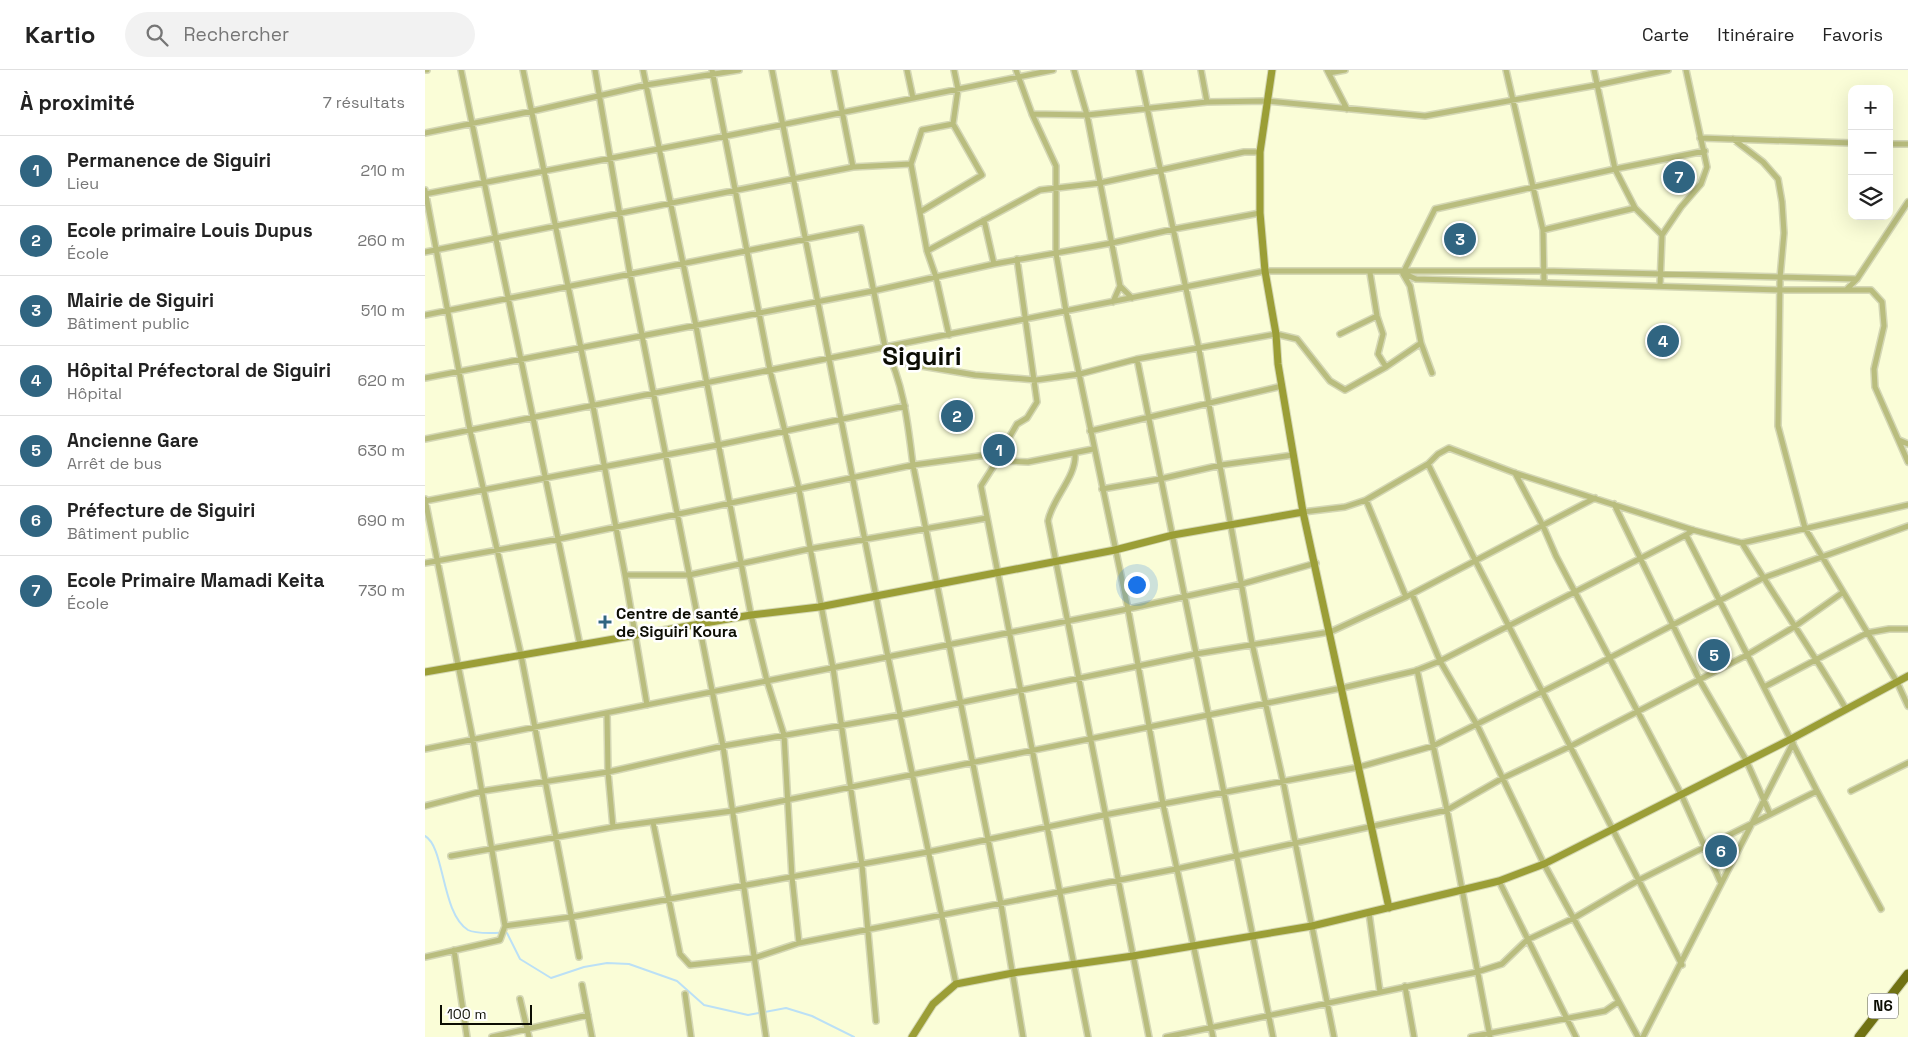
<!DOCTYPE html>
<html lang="fr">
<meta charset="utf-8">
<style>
body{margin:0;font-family:"Space Grotesk",sans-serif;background:#f2f2f2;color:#222}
.controls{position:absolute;right:15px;top:15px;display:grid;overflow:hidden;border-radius:10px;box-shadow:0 5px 20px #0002}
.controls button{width:45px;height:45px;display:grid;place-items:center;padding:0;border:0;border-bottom:1px solid #e0e0e0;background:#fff;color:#222;font:25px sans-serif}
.scale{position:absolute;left:15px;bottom:12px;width:92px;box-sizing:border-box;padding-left:5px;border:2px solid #0c0d03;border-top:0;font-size:14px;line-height:18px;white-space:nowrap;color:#0c0d03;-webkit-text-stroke:4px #fff;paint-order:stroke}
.you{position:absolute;left:711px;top:514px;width:18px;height:18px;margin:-12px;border:4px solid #fff;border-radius:50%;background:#1a73e8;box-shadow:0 0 0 8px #1a73e833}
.badge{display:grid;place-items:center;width:32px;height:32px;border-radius:50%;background:#306581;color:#fff;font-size:16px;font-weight:700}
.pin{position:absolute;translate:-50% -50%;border:2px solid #fff;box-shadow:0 1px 5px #0006}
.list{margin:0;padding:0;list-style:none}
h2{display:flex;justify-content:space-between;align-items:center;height:65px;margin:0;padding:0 20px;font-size:21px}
h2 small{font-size:16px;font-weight:400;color:#767676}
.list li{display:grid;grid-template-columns:32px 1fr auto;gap:15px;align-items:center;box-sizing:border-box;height:70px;padding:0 20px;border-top:1px solid #e0e0e0}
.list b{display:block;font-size:19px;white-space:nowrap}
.list p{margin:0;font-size:16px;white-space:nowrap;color:#767676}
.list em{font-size:16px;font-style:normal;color:#767676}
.icon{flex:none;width:28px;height:28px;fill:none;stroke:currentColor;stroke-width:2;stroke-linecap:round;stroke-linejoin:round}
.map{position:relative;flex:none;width:1483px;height:967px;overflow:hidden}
header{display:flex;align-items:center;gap:30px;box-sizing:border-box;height:70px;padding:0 25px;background:#fff;border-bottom:1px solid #e0e0e0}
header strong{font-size:24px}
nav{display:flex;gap:28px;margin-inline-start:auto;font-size:18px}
.search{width:350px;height:45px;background:#f2f2f2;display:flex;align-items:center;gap:12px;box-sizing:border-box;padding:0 18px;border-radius:28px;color:#767676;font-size:19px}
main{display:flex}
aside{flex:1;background:#fff}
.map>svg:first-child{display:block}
</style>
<header>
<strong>Kartio</strong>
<div class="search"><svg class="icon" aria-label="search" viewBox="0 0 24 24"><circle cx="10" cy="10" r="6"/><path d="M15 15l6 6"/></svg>Rechercher</div>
<nav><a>Carte</a><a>Itinéraire</a><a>Favoris</a></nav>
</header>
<main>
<aside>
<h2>À proximité<small>7 résultats</small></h2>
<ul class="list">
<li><span class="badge">1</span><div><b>Permanence de Siguiri</b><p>Lieu</p></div><em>210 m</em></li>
<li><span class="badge">2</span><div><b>Ecole primaire Louis Dupus</b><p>École</p></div><em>260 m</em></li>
<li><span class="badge">3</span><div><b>Mairie de Siguiri</b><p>Bâtiment public</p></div><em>510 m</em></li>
<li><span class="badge">4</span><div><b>Hôpital Préfectoral de Siguiri</b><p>Hôpital</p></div><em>620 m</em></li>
<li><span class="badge">5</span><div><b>Ancienne Gare</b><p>Arrêt de bus</p></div><em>630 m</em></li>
<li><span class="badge">6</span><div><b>Préfecture de Siguiri</b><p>Bâtiment public</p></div><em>690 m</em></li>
<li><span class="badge">7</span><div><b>Ecole Primaire Mamadi Keita</b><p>École</p></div><em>730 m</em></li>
</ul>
</aside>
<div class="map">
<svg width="1483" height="967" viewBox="0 0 1483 967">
<rect width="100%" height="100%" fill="#fafdd7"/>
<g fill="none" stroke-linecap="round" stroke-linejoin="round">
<path stroke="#bbe0f6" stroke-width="2" d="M0,766C20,777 16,843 43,860C52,865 72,862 82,863L95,889L126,908L159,897L182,893L204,894L252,911L279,935L323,945L361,938L387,946L429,967"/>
<defs>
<path id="street" d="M0,0H2
M36,0L155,575
M98,0L168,336L200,505L222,635
M170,0L205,204L298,676L341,967
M218,0L271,256L326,545L342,611L359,665L367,807L374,873
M287,0L345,300L374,419L408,598L437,795L451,951
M347,0L463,587L531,914
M409,0L428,97
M482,0L488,28
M591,0L607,44L631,96V183L641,241L703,539L738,734L788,967
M649,0L662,45L695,216L688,232
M714,0L774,279L827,573L858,711L909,967
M776,0L782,32
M902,0L922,39
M1081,0L1118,160L1119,213
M1169,0L1190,99L1210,138L1237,165L1235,216
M904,3L920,0
M607,44L662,45L782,32L842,31L1000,46L1172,15L1243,0
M0,63L108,41L221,15L314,0
M1275,68L1427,73
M1308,69L1338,92L1353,109L1357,132L1359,163L1355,208L1353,356L1380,458L1472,612L1483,636
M1464,74H1483
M0,120L45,360L96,585L154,887
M0,124L301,66L628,0
M495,142L557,105L528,54
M559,150L569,194
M1118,160L1210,138
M1237,165L1256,137L1276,114L1282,97L1261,0
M502,181L615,120L675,113L819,82H835
M0,182L428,97L486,94
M945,203L952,246L958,264L953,284L961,297
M978,203L991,209L1355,220H1446L1457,232L1459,256L1449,299L1450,317L1483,392
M978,203L1010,139L1190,99L1280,81
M978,204L985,216L996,273L1007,303
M695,216L707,228
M1422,219L1432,209L1483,132
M0,245L436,158L460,277C479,314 483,355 488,395L576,834L598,967
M915,264L952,246
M524,265L511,207L502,181L486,94L497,60L528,54L533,19L529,0
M712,289L848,967
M467,291L550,305L611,310L655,304L712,289L851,264L872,269L905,311L920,320L961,297L996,273
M0,308L448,221L569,194L687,173L749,159L835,143
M665,361L857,316
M0,369L840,201H1119L1432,209
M561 382a12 12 0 1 1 24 0a12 12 0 1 1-24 0Z
M1474,370L1483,374
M581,373L592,354L602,348L612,332L592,189
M650,383C652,407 627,428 623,451L724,967
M582,391L603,392L668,379
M570,394L556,416L663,967
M1003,394L1050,490L1257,895
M1090,403L1118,456L1131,486L1256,724L1296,813
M677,419L735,409L796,395L868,385
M0,429L48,670L80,856L75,870L0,887
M941,430L981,527
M0,431L293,375L480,336
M1189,434L1274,609L1321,690L1345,744
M878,442L920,437L941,430L1003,394L1013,384L1024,378L1090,403L1268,460L1317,473L1483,435
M1268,460L1261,465L1392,721L1456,839
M1317,473C1351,529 1388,582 1421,639
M0,493L134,469L488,395L562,385
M200,505H264L384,479L562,448
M987,524L1015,591L1052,655L1119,794L1213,967
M992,600L1022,740L1065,967
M1339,617L1442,563L1464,559H1483
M182,643L183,702L188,757
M0,679L703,539L817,514L891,493
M1426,721L1483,693
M0,736L58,721L183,702L298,676L476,645L771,584L905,562L981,527L1170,428
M228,752L255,884L265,895L329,888L374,873L751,799L1022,740L1078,708L1146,676L1322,585L1369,557L1417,523
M26,786L188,757L307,741L917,618L990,601L1015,591L1261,465
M1074,811L1151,967
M944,843L955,922
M80,856L146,847L503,782L679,745L934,697L1008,676L1169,596L1338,508L1483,456
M29,880L42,967
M157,915L167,967
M980,916L989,967
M260,924L266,967
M95,929L104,967
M67,967L163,945
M741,967L1052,902L1077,894L1102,870L1149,848L1214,810L1392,721
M1046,967L1180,941L1193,932
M1218,967L1368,673"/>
<path id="secondary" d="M847,0L835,82V143L840,201L851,264L853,294L878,442L964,838
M0,602L326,545L394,537L690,480L748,465L878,442
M487,967L508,934L531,914L588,903L708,886L887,856L1074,811L1119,794L1366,669L1483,606"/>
<path id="highway" d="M1434,967L1483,904"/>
</defs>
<use href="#street" stroke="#d4d7b5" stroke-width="8"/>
<use href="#secondary" stroke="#d4d7b5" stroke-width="9"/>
<use href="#highway" stroke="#d4d7b5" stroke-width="11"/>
<use href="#street" stroke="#b9bd7e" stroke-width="5"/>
<use href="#secondary" stroke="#9b9e36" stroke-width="7"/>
<use href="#highway" stroke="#707213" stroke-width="9"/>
</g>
<path fill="#306581" stroke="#fff" stroke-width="2" d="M177.5 544.5h5v5h5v5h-5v5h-5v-5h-5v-5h5z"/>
<g text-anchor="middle" stroke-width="5" stroke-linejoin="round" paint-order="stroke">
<rect fill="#fff" stroke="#55564f" stroke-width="1" x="1443" y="923.5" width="30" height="25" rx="4"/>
<g font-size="15" font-weight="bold" fill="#0c0d03">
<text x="1458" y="941">N6</text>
</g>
<g font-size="16" font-weight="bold" fill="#0c0d03" stroke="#fff" text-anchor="start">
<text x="191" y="549">Centre de santé<tspan x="191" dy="18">de Siguiri Koura</tspan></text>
</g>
<g font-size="26" font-weight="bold" fill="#0c0d03" stroke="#fff">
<text x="497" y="295">Siguiri</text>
</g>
</g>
</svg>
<div class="controls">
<button>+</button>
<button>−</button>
<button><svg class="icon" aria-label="layers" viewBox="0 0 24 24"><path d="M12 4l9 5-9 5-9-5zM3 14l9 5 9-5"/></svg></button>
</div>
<div class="scale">100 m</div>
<div class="you"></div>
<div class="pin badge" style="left:574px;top:380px">1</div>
<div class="pin badge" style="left:532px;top:346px">2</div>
<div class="pin badge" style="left:1035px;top:169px">3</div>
<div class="pin badge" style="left:1238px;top:271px">4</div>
<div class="pin badge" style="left:1289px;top:585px">5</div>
<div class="pin badge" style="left:1296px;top:781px">6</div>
<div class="pin badge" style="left:1254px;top:107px">7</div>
</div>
</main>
